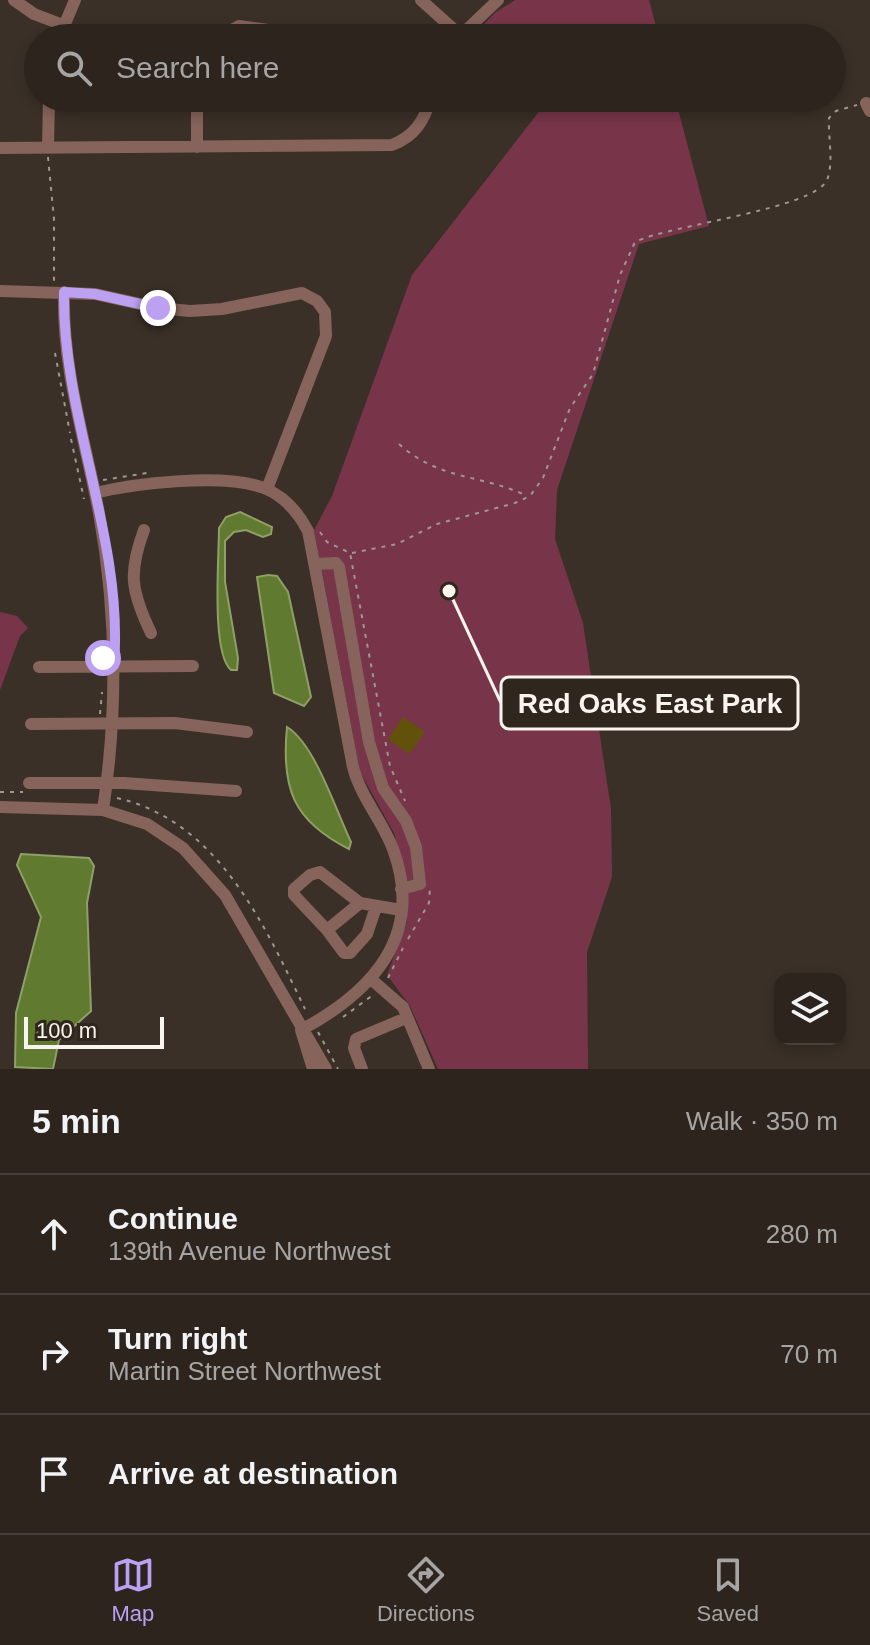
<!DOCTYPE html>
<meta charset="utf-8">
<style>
body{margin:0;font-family:Arial,sans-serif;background:#38302a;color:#f1f3f6}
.controls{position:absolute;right:24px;bottom:24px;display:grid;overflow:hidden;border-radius:16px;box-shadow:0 4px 12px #0003}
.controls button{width:72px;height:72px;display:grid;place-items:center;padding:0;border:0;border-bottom:2px solid #48413b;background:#2c241d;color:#f1f3f6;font:40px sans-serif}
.scale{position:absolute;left:24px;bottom:20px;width:140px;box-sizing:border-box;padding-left:8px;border:4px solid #faf4ee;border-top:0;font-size:22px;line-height:28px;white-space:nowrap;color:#faf4ee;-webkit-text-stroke:6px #2f261d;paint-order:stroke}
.stop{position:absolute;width:24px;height:24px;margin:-18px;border:6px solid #bca0f2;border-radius:50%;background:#fff}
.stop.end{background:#bca0f2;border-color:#fff;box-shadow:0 2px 8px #0008}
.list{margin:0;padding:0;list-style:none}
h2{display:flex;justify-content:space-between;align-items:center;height:104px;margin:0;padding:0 32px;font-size:34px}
h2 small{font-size:26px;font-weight:400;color:#a6a4a4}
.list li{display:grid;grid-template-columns:52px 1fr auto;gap:24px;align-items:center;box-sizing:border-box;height:120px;padding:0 32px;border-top:2px solid #48413b}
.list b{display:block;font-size:30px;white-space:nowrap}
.list p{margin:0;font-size:26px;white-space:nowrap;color:#a6a4a4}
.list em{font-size:26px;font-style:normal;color:#a6a4a4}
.icon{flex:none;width:44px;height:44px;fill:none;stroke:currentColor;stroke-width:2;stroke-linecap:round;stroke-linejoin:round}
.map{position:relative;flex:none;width:870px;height:1069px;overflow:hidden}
.search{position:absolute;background:#2c241d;box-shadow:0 4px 12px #0003;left:24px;right:24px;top:24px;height:88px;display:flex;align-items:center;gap:20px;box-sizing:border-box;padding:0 28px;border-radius:44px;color:#a6a4a4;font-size:30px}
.sheet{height:464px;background:#2c241d}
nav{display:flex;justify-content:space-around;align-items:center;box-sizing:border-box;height:112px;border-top:2px solid #48413b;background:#2c241d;font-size:22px;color:#a6a4a4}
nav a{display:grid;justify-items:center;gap:4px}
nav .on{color:#bca0f2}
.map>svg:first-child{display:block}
</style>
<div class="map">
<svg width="870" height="1069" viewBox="0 0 870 1069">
<rect width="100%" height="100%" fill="#3a3027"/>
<path fill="#78354a" d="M515,0H649L659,38H470L496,12Z
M538,98H675L709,226L639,244L557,490L555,539L583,623L611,809L612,877L587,952L588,1069H438L410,1006L387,975L407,922L406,875L394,833L360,772L314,530L332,496L412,275L545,104Z
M0,612L17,616L28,628L20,636L0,690Z"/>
<path fill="#607b2f" stroke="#8e9f68" stroke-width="2" d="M240,512L272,527L271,534L263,537L246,530L234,532L225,541V582L238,658L237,670H231C211,653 219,558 219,528L226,517Z
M268,575L277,576L288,592L311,697L304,706L274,693L257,577Z
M287,727C315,744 336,811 351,842L349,849C293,821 281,788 287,727Z
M21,854L89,858L94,866L87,903L91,1011L59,1040L53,1069L15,1067L16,1013L41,917L17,865Z"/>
<path fill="#61510a" d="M403,717L425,732L409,754L388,739Z"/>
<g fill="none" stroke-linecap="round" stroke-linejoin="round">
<path stroke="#9f9890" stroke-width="2" stroke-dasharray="4 6" stroke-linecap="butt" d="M48,157L54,219V282
M55,353L70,433
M71,439L84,499
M399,444C440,481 482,474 527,496
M103,480L147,473
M320,532L327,542L350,553L390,766L405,801
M352,553L397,544L437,524L515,503L530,496L543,478L570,408L593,374L620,275L635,242C669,225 814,209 827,180C834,163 828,137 829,118L836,111L857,105
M100,714L102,692
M0,792H23
M117,798C218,821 264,924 305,1009
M408,939L429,903L430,887
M388,978L403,948
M343,1017L373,995
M318,1032L338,1069"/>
<path stroke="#86635b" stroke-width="12" d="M14,0L34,14L63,25
M421,0L460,35
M59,38L75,0
M217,38L239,26L268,30
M458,38L498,0
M197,98V147
M866,103L870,111
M0,148L392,145C415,136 424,121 431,98
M48,148L49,98
M0,291L95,294L158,308L190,311L222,309L302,293L317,301L325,312L326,336L267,489
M64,292C62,369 85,439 99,513C117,612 118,710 103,810
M95,493C136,483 224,473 264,488C284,496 298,512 308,531L353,767C361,798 382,820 393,849C425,936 372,992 301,1030
M144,530C128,573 131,591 151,633
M316,564L336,563L339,567L369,742L383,788L406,821L416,847L420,884L401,889
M39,667L193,666
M31,724L175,723L247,732
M29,783H124L236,791
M0,807L103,810L147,824L183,848L225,895L326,1069
M360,903L327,930L294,895V889L310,875L320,872L360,903L401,910
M327,930L344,953H350L367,934L376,907
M372,980L403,1007L429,1069
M301,1030L313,1069
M362,1069L354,1048L356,1039L406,1018"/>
</g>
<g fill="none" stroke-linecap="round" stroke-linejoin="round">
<path stroke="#bca0f2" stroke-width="10" d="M103,658V668L114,665C124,538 62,418 64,292L95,294L158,308"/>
</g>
<path fill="none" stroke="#faf4ee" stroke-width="3" d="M449 591L501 703"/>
<circle fill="#faf4ee" stroke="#2f261d" stroke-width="3" cx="449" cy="591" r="8"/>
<rect fill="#2f261d" stroke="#faf4ee" stroke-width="3" x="501" y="677" width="297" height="52" rx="8"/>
<g font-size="28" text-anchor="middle" font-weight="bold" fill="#faf4ee">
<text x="650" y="713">Red Oaks East Park</text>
</g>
</svg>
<div class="controls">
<button><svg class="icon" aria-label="layers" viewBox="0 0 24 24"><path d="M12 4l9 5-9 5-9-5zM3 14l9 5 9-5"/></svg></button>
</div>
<div class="scale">100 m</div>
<div class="stop" style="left:103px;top:658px"></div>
<div class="stop end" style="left:158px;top:308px"></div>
<div class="search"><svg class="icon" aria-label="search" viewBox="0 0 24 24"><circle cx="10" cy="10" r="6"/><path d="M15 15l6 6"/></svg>Search here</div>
</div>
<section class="sheet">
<h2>5 min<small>Walk · 350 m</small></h2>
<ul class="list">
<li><svg class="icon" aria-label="ahead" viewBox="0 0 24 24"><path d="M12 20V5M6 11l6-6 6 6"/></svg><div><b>Continue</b><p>139th Avenue Northwest</p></div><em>280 m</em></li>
<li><svg class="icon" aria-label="right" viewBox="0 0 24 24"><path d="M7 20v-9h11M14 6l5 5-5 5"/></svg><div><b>Turn right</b><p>Martin Street Northwest</p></div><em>70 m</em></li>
<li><svg class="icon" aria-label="arrive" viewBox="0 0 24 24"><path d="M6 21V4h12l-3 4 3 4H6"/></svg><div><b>Arrive at destination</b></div></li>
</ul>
</section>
<nav>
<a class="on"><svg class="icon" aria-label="map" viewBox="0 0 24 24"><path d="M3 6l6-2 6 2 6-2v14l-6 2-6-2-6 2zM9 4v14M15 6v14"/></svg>Map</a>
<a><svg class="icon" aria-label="directions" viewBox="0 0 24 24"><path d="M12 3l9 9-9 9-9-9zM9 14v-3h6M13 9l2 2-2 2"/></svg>Directions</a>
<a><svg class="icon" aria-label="saved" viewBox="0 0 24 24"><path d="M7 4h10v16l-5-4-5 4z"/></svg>Saved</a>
</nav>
